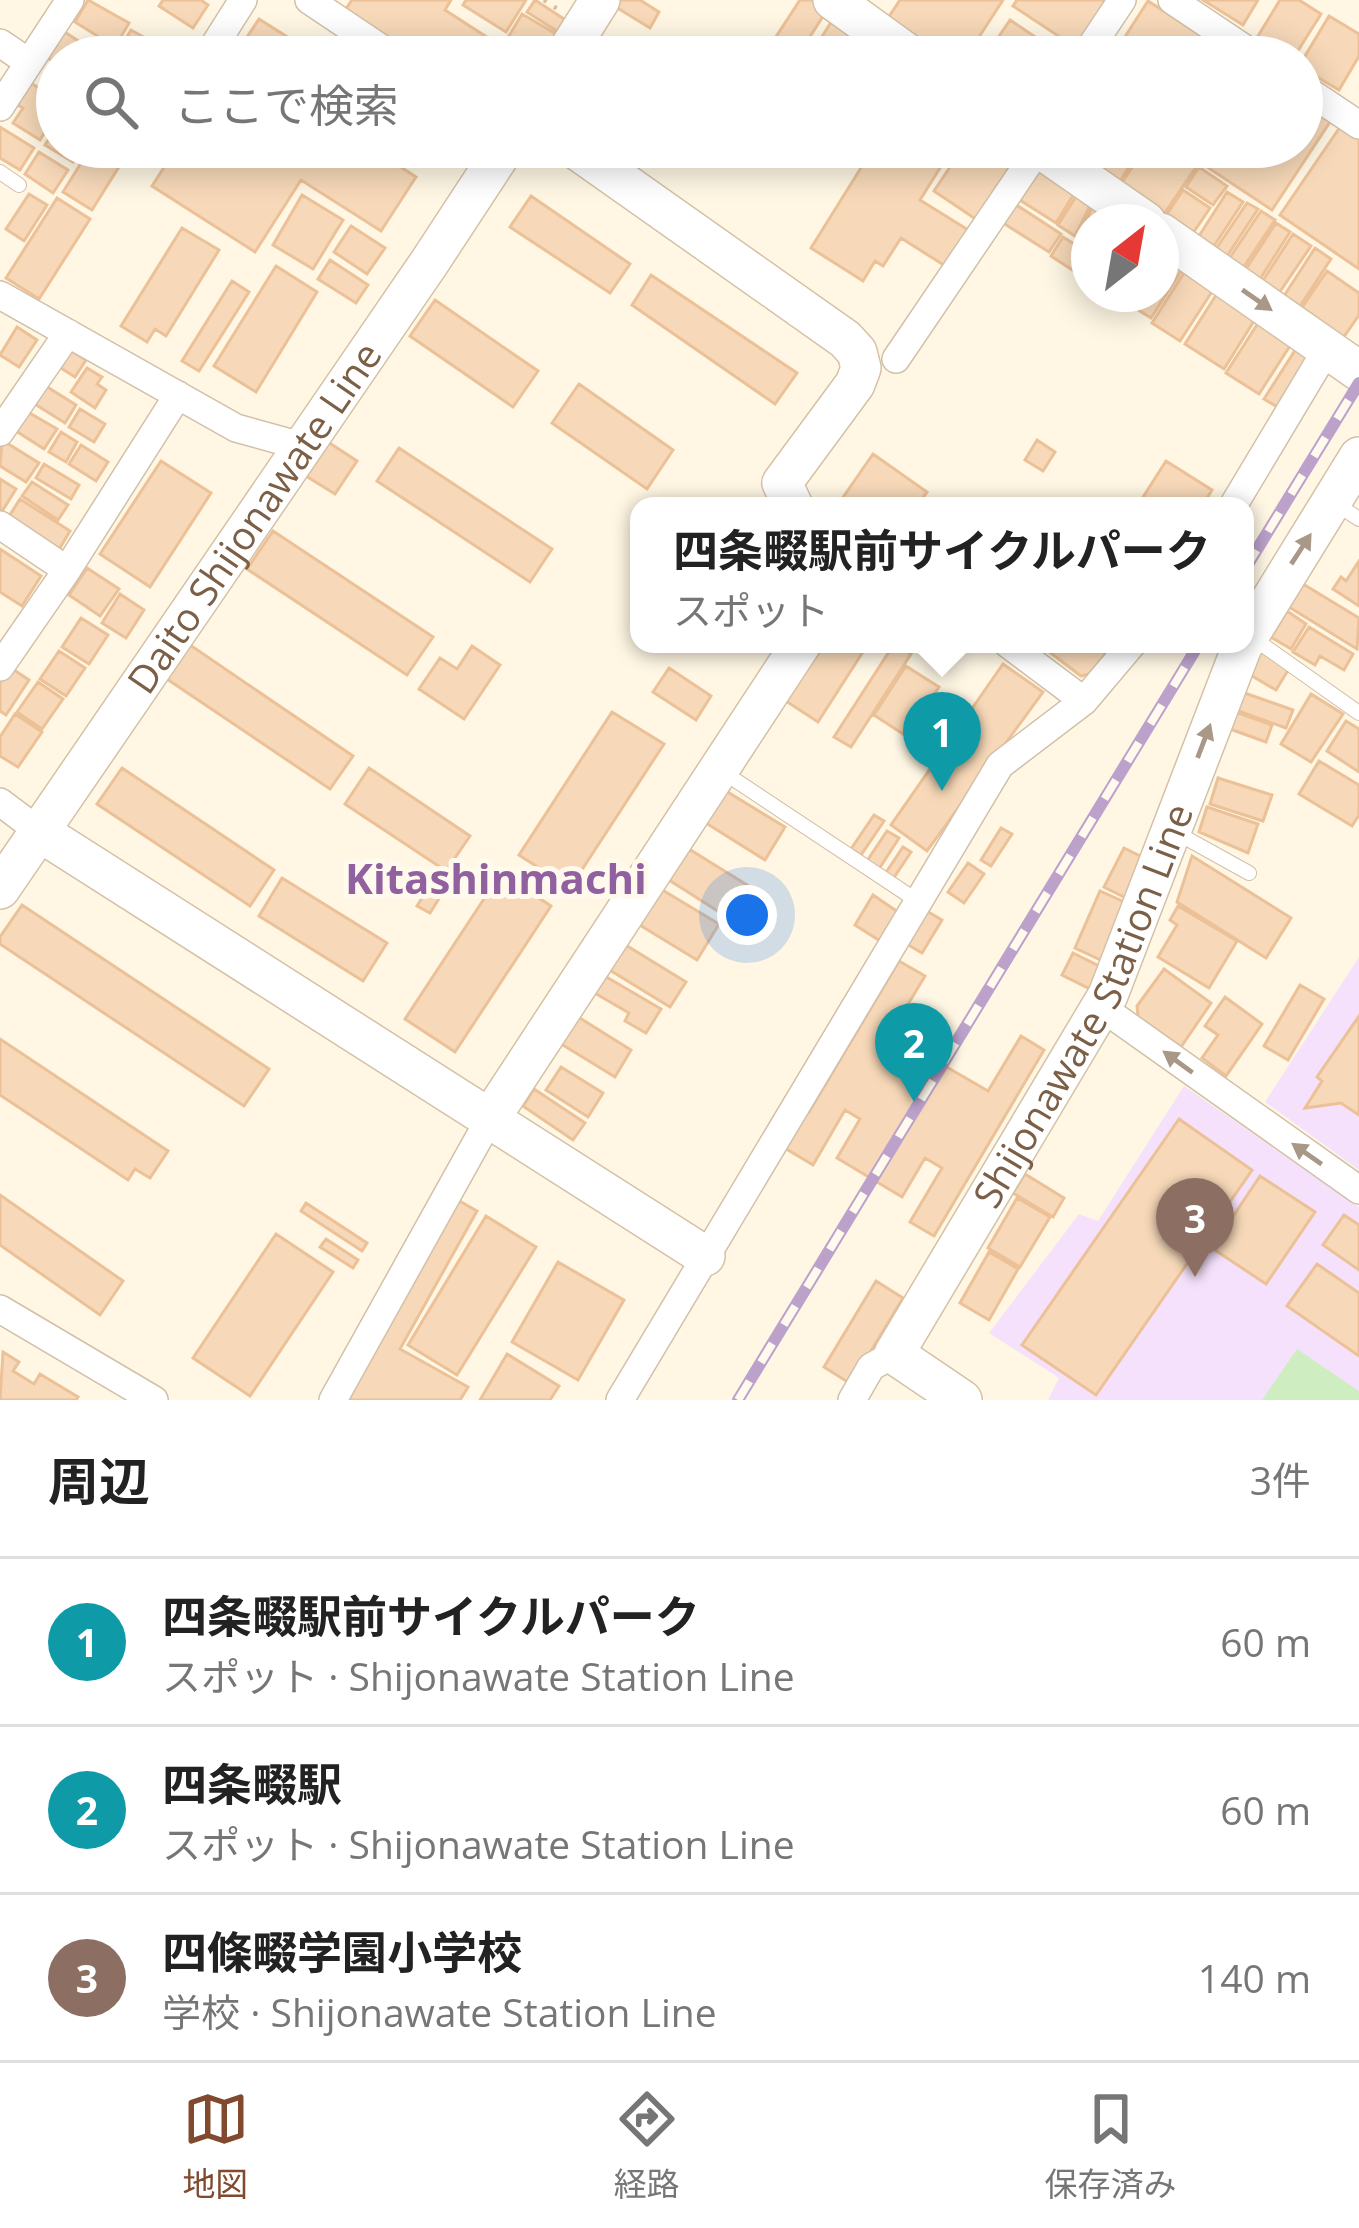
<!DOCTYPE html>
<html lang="ja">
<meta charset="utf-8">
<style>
body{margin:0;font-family:"Open Sans","Noto Sans JP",sans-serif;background:#f6f6f6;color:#222}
.compass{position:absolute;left:1071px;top:204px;width:108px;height:108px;border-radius:50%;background:#fff;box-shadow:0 6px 30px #0003;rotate:31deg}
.you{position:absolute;left:747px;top:915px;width:42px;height:42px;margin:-30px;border:9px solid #fff;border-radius:50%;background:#1a73e8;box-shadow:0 0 0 18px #1a73e833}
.badge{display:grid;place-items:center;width:78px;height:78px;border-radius:50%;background:#814a2e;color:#fff;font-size:39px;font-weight:700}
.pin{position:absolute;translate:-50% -99px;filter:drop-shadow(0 3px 6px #0008)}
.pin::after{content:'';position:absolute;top:63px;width:42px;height:36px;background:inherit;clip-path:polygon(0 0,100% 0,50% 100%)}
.popup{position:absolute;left:630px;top:497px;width:624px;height:156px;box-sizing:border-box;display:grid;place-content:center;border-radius:24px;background:#fff;filter:drop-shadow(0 3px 9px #0005);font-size:39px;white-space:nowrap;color:#767676}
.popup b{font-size:45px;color:#222}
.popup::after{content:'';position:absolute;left:50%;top:100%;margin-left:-24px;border:24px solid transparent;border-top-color:#fff}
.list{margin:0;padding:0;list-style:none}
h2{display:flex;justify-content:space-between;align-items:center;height:156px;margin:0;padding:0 48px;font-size:51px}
h2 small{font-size:39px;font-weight:400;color:#767676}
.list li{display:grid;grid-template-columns:78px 1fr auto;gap:36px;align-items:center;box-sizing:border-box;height:168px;padding:0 48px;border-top:3px solid #e0e0e0}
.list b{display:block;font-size:45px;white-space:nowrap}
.list p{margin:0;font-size:39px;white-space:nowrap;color:#767676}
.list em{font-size:39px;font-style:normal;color:#767676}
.icon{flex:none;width:66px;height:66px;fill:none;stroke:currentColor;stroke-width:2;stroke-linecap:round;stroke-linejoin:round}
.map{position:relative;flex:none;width:1359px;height:1400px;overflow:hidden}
.search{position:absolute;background:#fff;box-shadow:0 6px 30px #0003;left:36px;right:36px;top:36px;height:132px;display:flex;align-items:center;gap:30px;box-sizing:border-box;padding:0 42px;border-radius:66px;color:#767676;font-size:45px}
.sheet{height:660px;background:#fff}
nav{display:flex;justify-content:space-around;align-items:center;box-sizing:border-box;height:168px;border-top:3px solid #e0e0e0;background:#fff;font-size:33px;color:#767676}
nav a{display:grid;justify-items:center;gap:6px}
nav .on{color:#814a2e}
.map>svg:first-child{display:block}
</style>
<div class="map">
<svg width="1359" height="1400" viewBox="0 0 1359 1400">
<rect width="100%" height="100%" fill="#fff7e4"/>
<path fill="#f5e1fb" d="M1359,957V1170L1265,1102Z
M1184,1086L1359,1207V1400H1048L1059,1378L989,1333L1079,1214L1098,1221Z"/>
<path fill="#ceeec1" d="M1297,1349L1359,1391V1400H1262Z"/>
<path fill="#f7d9b9" stroke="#ecc197" stroke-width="3" d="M88,0L129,23L115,47L75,22Z
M163,0H201L208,5L193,28L159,6Z
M352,0H451L445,10L516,56L411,57L343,13Z
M466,0H526L506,32L463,5Z
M535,0L567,21L560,33L527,12Z
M617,0H640L659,12L650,28L614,6Z
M800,0H812L827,10L797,57H774L766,52Z
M900,0H1003L979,37L986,42L976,57H948L888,18Z
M1017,0H1102L1111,6L1081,51L1013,6Z
M1203,0H1258L1243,25Z
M1280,0H1299L1321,14L1294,57L1258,36Z
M1148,1L1235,57H1112Z
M522,14L558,35L544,57H526L504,44Z
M835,16L870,39L858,57H809Z
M1329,16L1359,34V56L1339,90L1302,68V61Z
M259,19L319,57H234Z
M1010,20L1065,57H1010L993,45Z
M60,29L86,46L79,57H57V64L43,55Z
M131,30L174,54L172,57H115Z
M28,81L57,100V112L40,140L13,123L23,108L14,103Z
M1302,100L1332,119L1272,210L1192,157L1198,147H1302Z
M1342,124L1359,136V269L1280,215Z
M57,126V147H82L73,162L45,145Z
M0,127L34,148L20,170L0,158Z
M91,147L130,149L92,210L63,192Z
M177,147H370L416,177L381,231L301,180L255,252L152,186Z
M408,147H444L434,164Z
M874,147H953L920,200L973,233L950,269L901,238L883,266L875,261L863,281L811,248Z
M976,147H1018L1026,152L980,222L934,191L958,155L967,161Z
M1090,147H1113L1100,166L1085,155Z
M1118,147H1142L1120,181L1103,170Z
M1146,147H1167L1196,167L1164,214L1121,184Z
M39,152L68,170L53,193L25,174Z
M1037,163L1077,189L1056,223L1015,197Z
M1199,167L1227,186L1213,205L1186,187Z
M1183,190L1210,208L1191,236L1165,217Z
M1079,192L1093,200L1075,236L1058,225Z
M1227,192L1243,202L1214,246L1199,236Z
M29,194L47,205L24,241L6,229Z
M302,195L343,220L313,269L273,245Z
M531,196L630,264L610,293L510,227Z
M57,198L90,219L39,299L6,278Z
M1012,202L1061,234L1049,252L1000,221Z
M1095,202L1114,222H1089V246L1077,239Z
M1247,203L1258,209L1227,256L1216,249Z
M1261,211L1275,220L1243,268L1229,259Z
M1276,223L1290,232L1260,279L1246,269Z
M351,226L385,248L367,274L334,252Z
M182,228L219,250L166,336L155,329L147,342L121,326Z
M1293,234L1311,246L1279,293L1262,282Z
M1063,237L1089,253L1080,275L1051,256Z
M1315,248L1331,259L1300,306L1284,296Z
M1161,249L1185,265L1151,318L1124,301L1129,294H1161Z
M330,260L368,285L356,303L318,279Z
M276,266L317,292L256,392L214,366Z
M1187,268L1215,287L1180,341L1152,323Z
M1327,271L1359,293V315L1343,338L1301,309Z
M651,275L797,373L775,404L632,305Z
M232,281L249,292L199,371L182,361Z
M1220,289L1259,313L1224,369L1185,344Z
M435,300L538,371L513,407L410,336Z
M1262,317L1295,338L1259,394L1226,373Z
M17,327L37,340L19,367L0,355Z
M1301,341L1310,360L1279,408L1264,399Z
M63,346L86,360L75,377L53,363Z
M87,368L102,377L97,384L106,390L95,408L71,392Z
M41,383L76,405L65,423L30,401Z
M579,384L673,450L647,489L552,423Z
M80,409L105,424L94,442L69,427Z
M28,412L57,429L44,449L16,431Z
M61,432L77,442L66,462L49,452Z
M2,440L39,463L26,482L0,466Z
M1037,440L1055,452L1043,471L1025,460Z
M328,442L357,461L335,494L306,476Z
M81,445L108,462L96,481L69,464Z
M399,448L552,549L530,582L377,481Z
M873,454L927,492L917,506L839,503Z
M161,461L211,493L150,587L100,554Z
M1166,461L1212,490L1202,506L1138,505Z
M44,464L79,485L71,499L36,478Z
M0,479L16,489L1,513L0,512Z
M32,482L68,505L58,520L22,496Z
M20,499L70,531L57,553L6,521Z
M273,531L433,637L407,675L247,569Z
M0,549L41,576L22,606L0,592Z
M1359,561V606L1333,589L1341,577L1346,581Z
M87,568L119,589L100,616L69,595Z
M1303,584L1359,618L1357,649L1289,607Z
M120,594L144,610L126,638L102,623Z
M1287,611L1306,624L1291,649L1271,637Z
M81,618L108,635L89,664L62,647Z
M1309,627L1353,654L1344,670L1320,656L1315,665L1293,652Z
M823,644H868L818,722L786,701Z
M894,644L911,654L851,747L834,737Z
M1039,644H1110L1104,653L1108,656L1097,672L1081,676Z
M190,645L353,756L330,789L167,679Z
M472,646L500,665L464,719L419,689L440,658L457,669Z
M1261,650L1290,667L1276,690L1247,673Z
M59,651L85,668L66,696L40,679Z
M1003,664L1043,692L927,851L891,825Z
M8,666L29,680L6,715L0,711V678Z
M906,666L939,687L906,736L874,715Z
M669,668L711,696L696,720L653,692Z
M38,682L63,699L42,729L17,712Z
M1239,691L1293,710L1286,728L1233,709Z
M1311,694L1343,714L1311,762L1281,744Z
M612,712L664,744L570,888L519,855Z
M1236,712L1272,725L1266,742L1230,729Z
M15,714L42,732L18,767L0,756V737Z
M1346,721L1359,729V772L1327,751Z
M1319,761L1359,785V815L1352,826L1299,794Z
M122,768L274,870L250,906L97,804Z
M369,768L470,836L446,871L345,804Z
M1218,778L1272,795L1263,821L1210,804Z
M726,791L785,827L765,860L706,823Z
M1207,807L1258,824L1248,853L1199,832Z
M874,815L884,821L861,855L851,849Z
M1001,828L1012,834L991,866L981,860Z
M887,831L899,838L879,869L867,861Z
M903,847L911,852L893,879L885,874Z
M1124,848L1146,859L1126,898L1104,887Z
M689,849L747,885L727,917L669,880Z
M1192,856L1291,918L1266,958L1177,902Z
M968,863L984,874L964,903L948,892Z
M501,873L551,906L455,1052L405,1019Z
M436,876L448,884L430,913L417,906Z
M282,878L387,943L363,981L259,916Z
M659,888L719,924L697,960L638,924Z
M1100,891L1131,905L1105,962L1075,948Z
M873,895L898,912L880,941L855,925Z
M22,905L269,1069L244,1106L0,944V937Z
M1178,906L1237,941L1209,988L1158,957L1177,925L1170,920Z
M925,910L942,920L922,953L905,943Z
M624,944L686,982L670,1007L608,969Z
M1073,953L1101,967L1090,989L1062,975Z
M899,961L925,976L890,1034L988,1091L1021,1036L1044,1050L934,1236L910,1222L942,1168L925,1158L902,1197L837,1158L860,1119L845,1110L813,1165L783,1147L806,1110L809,1112Z
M1164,969L1211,1003L1181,1047L1138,1017L1137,1006Z
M603,975L661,1009L646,1033L625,1021L629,1013L593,992Z
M1300,985L1324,999L1288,1060L1264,1046Z
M1225,997L1262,1024L1226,1076L1202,1058L1218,1035L1205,1026Z
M575,1015L631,1050L615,1077L558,1042Z
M1359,1016V1115L1341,1103L1305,1108L1322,1081L1317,1077Z
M0,1039L168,1151L150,1178L135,1169L128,1180L0,1095Z
M561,1067L603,1093L588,1117L546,1090Z
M534,1089L585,1123L573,1140L523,1106Z
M1179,1119L1252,1170L1096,1395L1022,1345Z
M1025,1174L1064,1198L1053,1217L1013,1193Z
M1260,1176L1315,1212L1266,1284L1212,1248Z
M0,1195L123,1281L100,1315L0,1245Z
M1017,1198L1050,1217L1020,1267L988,1248Z
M456,1199L477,1211L400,1349L468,1387L460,1400H343Z
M306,1203L367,1243L362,1251L301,1211Z
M1344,1215L1359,1225V1270L1323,1245Z
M486,1216L536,1247L457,1375L408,1345Z
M276,1234L333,1272L250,1396L193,1358Z
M326,1239L358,1260L353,1268L320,1247Z
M989,1252L1018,1269L989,1320L960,1303Z
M558,1262L624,1300L578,1380L512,1342Z
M1317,1264L1359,1293V1356L1287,1306Z
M876,1281L903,1298L851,1384L824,1367Z
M3,1352L19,1362L13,1371L34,1384L40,1374L78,1397L76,1400H0Z
M507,1354L559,1386L550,1400H480Z"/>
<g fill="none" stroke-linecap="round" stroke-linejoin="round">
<defs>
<path id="lane" d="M0,172L19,185
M1333,502L1359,519
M1253,638L1359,713
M723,772L919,902
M1175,832L1249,873"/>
<path id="street" d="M309,0L394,57
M1172,0L1257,57
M0,43L28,62
M207,57L243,0
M1084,57L1122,0
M1302,87L1359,125
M0,107L70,0
M0,295L236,428L301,446
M896,359L1039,148
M0,432L68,333
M1233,506L1327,349
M0,525L67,570
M1008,644L1084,701
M0,667L67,570L178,395
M0,802L40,832
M1101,1007L1359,1190
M0,1309L154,1400
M333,1400L489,1120
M620,1400L1000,765L1084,701L1132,644
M852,1400L871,1367L894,1354"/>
<g id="secondary">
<path d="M833,0L912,57"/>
<path d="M564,57L600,0"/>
<path d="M573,147L845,339L857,352L861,368L855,384L782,483L793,506"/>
<path d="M1038,147L1146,222"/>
<path d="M1161,233L1359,371"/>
<path d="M1245,642L1359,457"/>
<path d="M40,832L705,1256"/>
<path id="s1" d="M0,889L429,263L505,147"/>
<path d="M489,1120L801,644"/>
<path id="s2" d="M962,1400L894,1354L1108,995L1243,644"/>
</g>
</defs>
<use href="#lane" stroke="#d2c0a9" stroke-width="16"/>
<use href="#street" stroke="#d2c0a9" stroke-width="30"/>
<use href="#secondary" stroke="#d5c1a6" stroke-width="42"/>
<path stroke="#ddbc9b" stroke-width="4.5" stroke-dasharray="3 9" stroke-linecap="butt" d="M544,0L559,10"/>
<use href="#lane" stroke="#fff" stroke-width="14"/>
<use href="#street" stroke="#fff" stroke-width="27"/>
<use href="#secondary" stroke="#fff" stroke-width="39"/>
<defs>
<path id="rail" d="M1245,569L1359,383
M738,1400L1199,644"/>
</defs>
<use href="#rail" stroke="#bca1ca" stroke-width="12"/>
<use href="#rail" stroke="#fffaed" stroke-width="8" stroke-dasharray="22" stroke-linecap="butt"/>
</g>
<defs><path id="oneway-solid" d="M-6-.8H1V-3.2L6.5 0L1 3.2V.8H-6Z" transform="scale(3)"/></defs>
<g fill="#a99787">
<use href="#oneway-solid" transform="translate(1257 300) rotate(35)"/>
<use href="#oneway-solid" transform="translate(1301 549) rotate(-57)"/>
<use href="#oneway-solid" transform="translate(1204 741) rotate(-69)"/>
<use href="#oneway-solid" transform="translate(1178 1062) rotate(-144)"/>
<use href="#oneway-solid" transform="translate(1307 1154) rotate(-145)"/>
</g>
<g text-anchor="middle" stroke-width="10" stroke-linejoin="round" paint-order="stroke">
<g font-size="39" fill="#7b5f46" stroke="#fffaed">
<text dy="14" stroke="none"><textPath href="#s1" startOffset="450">Daito Shijonawate Line</textPath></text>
<text dy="14" stroke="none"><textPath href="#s2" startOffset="480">Shijonawate Station Line</textPath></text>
</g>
<g font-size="42" font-weight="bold" fill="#91619f" stroke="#fffaed">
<text x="496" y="894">Kitashinmachi</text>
</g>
</g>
</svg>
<svg class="compass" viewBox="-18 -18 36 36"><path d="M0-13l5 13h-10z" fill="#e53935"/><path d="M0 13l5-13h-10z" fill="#767676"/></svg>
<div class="you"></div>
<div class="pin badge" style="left:942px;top:791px;background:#0f9aa8">1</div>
<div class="popup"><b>四条畷駅前サイクルパーク</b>スポット</div>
<div class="pin badge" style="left:914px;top:1102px;background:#0f9aa8">2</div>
<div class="pin badge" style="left:1195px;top:1277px;background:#8d6e63">3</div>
<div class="search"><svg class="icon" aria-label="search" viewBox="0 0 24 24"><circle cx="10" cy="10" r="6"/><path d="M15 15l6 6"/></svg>ここで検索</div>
</div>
<section class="sheet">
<h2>周辺<small>3件</small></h2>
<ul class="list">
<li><span class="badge" style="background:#0f9aa8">1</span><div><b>四条畷駅前サイクルパーク</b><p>スポット · Shijonawate Station Line</p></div><em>60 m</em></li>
<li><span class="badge" style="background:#0f9aa8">2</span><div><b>四条畷駅</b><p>スポット · Shijonawate Station Line</p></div><em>60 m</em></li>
<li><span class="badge" style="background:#8d6e63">3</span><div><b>四條畷学園小学校</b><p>学校 · Shijonawate Station Line</p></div><em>140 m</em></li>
</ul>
</section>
<nav>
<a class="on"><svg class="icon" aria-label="map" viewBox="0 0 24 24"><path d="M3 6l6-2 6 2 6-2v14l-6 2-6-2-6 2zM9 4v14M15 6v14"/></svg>地図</a>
<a><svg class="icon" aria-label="directions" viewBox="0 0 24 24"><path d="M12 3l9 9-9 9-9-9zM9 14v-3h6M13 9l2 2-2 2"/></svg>経路</a>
<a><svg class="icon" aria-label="saved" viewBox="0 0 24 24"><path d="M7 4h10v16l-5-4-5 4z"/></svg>保存済み</a>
</nav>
